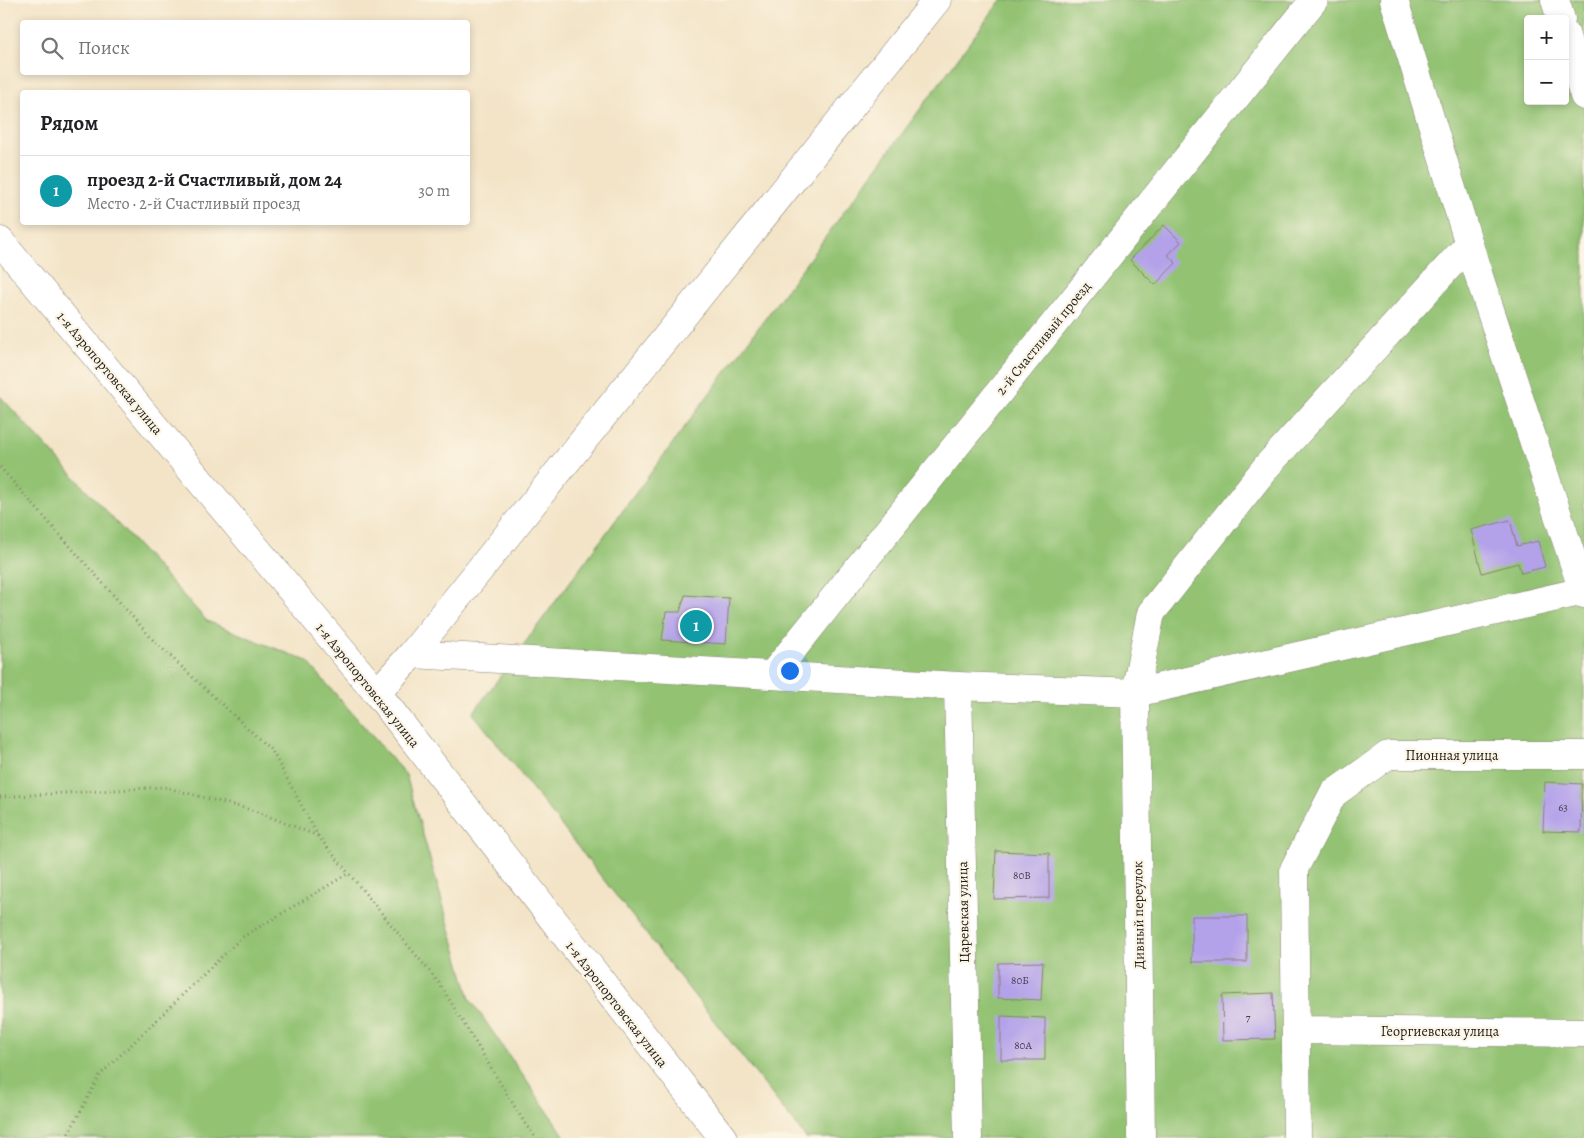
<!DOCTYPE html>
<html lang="ru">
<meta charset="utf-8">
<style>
body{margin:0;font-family:Alegreya,serif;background:#f2f2f2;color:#202124}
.controls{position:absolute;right:15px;top:15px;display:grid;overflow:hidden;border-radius:5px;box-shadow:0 2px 8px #0003}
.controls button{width:45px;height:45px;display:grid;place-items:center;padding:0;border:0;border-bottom:1px solid #e0e0e0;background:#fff;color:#202124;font:25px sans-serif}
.you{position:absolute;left:789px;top:670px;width:18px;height:18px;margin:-12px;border:4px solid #fff;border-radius:50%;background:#1a73e8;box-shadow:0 0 0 8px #1a73e833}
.badge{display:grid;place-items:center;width:32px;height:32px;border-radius:50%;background:#0f766e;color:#fff;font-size:16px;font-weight:700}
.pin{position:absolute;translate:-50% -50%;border:2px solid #fff;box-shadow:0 1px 5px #0006}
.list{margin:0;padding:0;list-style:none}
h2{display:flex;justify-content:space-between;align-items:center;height:65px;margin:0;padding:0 20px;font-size:21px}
h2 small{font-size:16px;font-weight:400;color:#757577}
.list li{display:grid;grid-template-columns:32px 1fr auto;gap:15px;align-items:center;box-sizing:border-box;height:70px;padding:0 20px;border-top:1px solid #e0e0e0}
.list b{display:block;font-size:19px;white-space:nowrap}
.list p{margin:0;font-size:16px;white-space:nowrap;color:#757577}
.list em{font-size:16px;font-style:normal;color:#757577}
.icon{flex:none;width:28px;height:28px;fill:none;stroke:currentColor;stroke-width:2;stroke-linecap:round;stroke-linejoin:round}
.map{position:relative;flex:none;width:1584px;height:1138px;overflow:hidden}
.search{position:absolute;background:#fff;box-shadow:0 2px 8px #0003;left:20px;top:20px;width:450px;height:55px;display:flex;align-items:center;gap:12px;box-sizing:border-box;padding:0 18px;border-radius:5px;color:#757577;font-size:19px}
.panel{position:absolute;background:#fff;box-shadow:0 2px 8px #0003;left:20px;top:90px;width:450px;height:135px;border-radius:5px}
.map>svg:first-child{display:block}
</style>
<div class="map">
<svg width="1584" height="1138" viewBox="0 0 1584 1138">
<rect width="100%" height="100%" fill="#fcf5e5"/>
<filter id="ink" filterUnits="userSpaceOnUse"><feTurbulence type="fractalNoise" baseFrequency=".02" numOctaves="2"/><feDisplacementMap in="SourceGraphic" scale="10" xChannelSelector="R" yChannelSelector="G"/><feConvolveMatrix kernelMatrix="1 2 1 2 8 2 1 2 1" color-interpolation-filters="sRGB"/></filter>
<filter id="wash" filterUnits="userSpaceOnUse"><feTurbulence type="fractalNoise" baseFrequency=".0096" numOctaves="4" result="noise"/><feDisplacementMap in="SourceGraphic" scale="20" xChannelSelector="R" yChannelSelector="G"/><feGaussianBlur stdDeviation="1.12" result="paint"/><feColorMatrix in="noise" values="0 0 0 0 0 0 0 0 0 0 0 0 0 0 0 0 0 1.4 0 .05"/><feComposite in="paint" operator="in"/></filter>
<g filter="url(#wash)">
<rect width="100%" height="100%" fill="#f3e4c7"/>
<path fill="#92c272" stroke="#576f47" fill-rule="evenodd" d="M1001,0H1584V1138H806L473,713ZM1528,19H1565V101H1528Z
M0,396L207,621L307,661L406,775L470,999L566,1138H0Z"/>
<g id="blocks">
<path fill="#b3a1e9" d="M1164,225L1181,242L1168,255L1176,263L1155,285L1130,260Z
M1510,520L1517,546L1538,541L1545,567L1521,573L1518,563L1482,573L1471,530Z
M685,595L729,598L726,644L662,640L666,612H680Z
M1545,782L1582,784L1581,832L1543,831Z
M996,851L1049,853V898L994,899Z
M1192,916H1247V962H1192Z
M1043,962L1041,1000L998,998V963Z
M1273,993L1275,1039L1223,1040L1222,995Z
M1001,1016L1045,1018V1060H1001Z"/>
</g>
</g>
<g filter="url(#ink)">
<use href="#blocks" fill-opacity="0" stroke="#888072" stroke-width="1"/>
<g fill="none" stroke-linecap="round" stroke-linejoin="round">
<defs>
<path id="minor" d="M1394,0L1476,267L1584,594
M1555,0L1561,19
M1565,33L1584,96
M0,241L377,693L723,1138
M412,654L958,686L1135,693L1584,591
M772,675L1314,0
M958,686L968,1138
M377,693L412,654L937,0
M1297,1030L1584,1033
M1141,1138L1135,693L1151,613L1267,466L1469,244
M1297,1138L1294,869L1333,794L1388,755H1584"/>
</defs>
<use href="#minor" stroke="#888072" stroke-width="29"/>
<path stroke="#888072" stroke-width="3" stroke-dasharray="1 4" stroke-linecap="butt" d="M0,467L153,640L272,751L318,836L439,983L526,1125L536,1138
M0,797L164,787L255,811L318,836
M66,1138L100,1075L241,938L349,873"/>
<use href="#minor" stroke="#fff" stroke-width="28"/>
</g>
</g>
<g text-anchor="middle" stroke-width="4.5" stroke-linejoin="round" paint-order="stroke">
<g font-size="11" fill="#423d4f">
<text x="1563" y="811">63</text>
<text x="1022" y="879">80В</text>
<text x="1020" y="984">80Б</text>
<text x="1248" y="1021">7</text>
<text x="1023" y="1049">80А</text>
</g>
<g font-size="14" fill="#1c1c1c" stroke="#fcf5e5">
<text transform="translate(1043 338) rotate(-51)" y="5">2-й Счастливый проезд</text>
<text transform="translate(110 373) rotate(50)" y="5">1-я Аэропортовская улица</text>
<text transform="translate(368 685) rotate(51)" y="5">1-я Аэропортовская улица</text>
<text x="1452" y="760">Пионная улица</text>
<text transform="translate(963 912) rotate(-91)" y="5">Царевская улица</text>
<text transform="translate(1138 915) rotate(-91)" y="5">Дивный переулок</text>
<text transform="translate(617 1004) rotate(52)" y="5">1-я Аэропортовская улица</text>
<text x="1440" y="1036">Георгиевская улица</text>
</g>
</g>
</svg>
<div class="controls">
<button>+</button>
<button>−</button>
</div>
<div class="you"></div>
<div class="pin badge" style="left:696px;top:626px;background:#0f9aa8">1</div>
<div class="search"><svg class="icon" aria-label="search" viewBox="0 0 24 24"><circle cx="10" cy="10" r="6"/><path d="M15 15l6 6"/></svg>Поиск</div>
<section class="panel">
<h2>Рядом<small></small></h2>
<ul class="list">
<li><span class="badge" style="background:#0f9aa8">1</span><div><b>проезд 2-й Счастливый, дом 24</b><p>Место · 2-й Счастливый проезд</p></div><em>30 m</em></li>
</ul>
</section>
</div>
